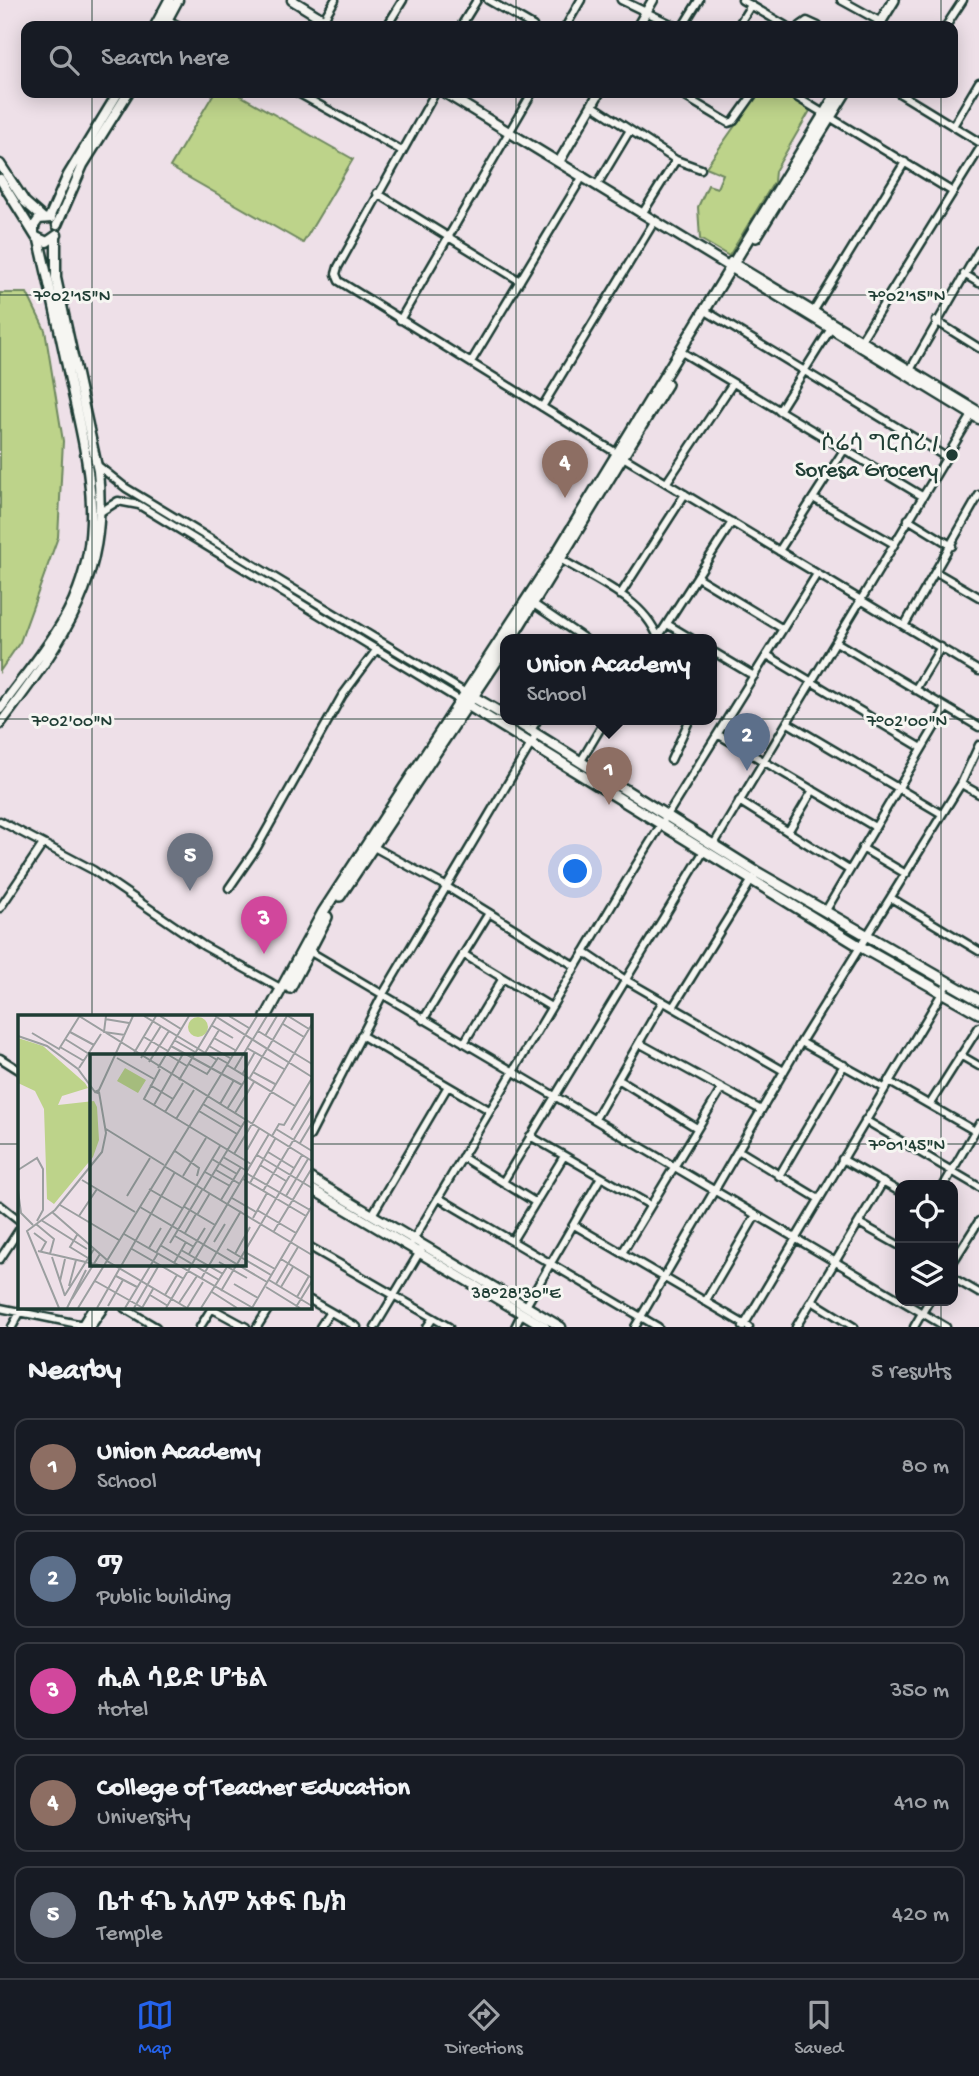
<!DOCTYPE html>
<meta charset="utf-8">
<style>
body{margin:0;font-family:"Gochi Hand","Noto Sans Ethiopic",sans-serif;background:#242831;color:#f1f3f6}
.controls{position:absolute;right:21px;bottom:21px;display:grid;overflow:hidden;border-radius:14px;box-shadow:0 4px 18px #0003}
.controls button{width:63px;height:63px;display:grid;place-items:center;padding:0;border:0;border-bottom:2px solid #363941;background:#171b24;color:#f1f3f6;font:35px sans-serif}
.you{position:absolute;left:576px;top:872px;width:24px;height:24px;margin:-18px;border:5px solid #fff;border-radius:50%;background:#1a73e8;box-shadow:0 0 0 10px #1a73e833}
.badge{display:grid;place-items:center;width:46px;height:46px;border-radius:50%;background:#2563eb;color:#fff;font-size:23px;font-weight:700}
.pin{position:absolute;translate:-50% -58px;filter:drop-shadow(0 2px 4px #0008)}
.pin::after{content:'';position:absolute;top:37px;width:24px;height:21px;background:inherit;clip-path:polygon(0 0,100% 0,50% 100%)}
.popup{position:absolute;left:500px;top:634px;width:217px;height:91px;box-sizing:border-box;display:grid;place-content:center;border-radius:14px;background:#171b24;filter:drop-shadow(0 2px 5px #0005);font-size:23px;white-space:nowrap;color:#9ea1a6}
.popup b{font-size:26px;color:#f1f3f6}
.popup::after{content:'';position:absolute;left:50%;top:100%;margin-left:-14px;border:14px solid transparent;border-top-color:#171b24}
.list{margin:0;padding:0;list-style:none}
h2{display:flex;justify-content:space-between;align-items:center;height:91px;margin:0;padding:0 28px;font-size:30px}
h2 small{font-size:23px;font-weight:400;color:#9ea1a6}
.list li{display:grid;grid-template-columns:46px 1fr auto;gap:21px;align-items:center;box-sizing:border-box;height:98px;margin:0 14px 14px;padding:0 14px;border:2px solid #363941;border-radius:14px}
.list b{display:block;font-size:26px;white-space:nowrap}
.list p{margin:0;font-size:23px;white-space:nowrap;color:#9ea1a6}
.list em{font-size:23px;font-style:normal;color:#9ea1a6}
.icon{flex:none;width:38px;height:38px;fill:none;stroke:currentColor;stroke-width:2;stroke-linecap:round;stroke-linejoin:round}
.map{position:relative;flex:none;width:979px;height:1327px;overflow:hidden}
.search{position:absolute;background:#171b24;box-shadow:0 4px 18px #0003;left:21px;right:21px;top:21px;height:77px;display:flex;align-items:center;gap:18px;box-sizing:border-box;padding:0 24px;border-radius:14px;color:#9ea1a6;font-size:26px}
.sheet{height:651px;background:#171b24}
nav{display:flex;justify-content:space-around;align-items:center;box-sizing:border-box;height:98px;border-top:2px solid #363941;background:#171b24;font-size:19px;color:#9ea1a6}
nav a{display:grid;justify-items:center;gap:4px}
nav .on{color:#2563eb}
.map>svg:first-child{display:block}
</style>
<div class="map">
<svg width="979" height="1327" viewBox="0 0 979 1327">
<rect width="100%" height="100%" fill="#eee0e8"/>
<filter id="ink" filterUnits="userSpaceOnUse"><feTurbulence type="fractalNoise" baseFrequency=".0143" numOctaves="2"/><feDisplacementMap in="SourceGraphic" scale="14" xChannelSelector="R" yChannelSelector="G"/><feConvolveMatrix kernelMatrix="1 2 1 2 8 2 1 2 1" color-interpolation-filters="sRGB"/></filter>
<g filter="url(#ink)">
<path fill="#bdd38a" stroke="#6e885f" stroke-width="2" d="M214,93H236L353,159L303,243L170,167Z
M758,93H782L811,109L775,171L774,182L729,256L700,239L698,207L708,185L717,188L723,174L706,167Z
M0,293H27L45,330L63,441L58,537L20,642L0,671Z"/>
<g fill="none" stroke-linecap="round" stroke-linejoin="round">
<defs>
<path id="minor" d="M488,0L533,26
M621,0L675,26
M742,0L786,26
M841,0L881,22
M168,20L179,26
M323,20L335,0
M387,26L403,0
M461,26L477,0
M566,26L581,0
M683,26L699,0
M738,26L751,5
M800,26L807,21L818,26
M946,26L963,0
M298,93L402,151
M435,93L338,267L336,274L339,281L618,454L979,671
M679,93L729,123L734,121L754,93
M790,93L953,192
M899,93L979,142
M592,105L676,160L701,169
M953,126L979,82
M597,185L630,130
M377,193L520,281
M642,214L676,160
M964,274L979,283
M813,312L905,162
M709,313L946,457
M400,320L532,93
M936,321L979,348
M860,342L979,150
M685,354L922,496
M471,362L583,176
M910,370L979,250
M542,407L654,222
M779,411L830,330
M96,464L126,488L466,693
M667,482L733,383
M813,498L894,544
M99,513L118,501L139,505L461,701
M908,519L952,546
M779,551L844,450
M557,557C590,578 644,598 658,638
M936,572L979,597
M697,577L783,629
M620,595L685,494
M532,603L585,639
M667,624L692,639
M904,626L979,495
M657,639L732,522
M836,642L979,727
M712,651L754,676
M767,655L922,748
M915,690L941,647
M788,723L942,814
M530,732L538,719
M719,735L875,827
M671,760L690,719
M581,761L606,719
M961,784L979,794
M739,801L849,870
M0,821L93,870L204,946L282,989
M788,832L813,790
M714,844L972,415
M372,846L447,887L575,966
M862,848L906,874
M229,888L256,849L342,696L377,649
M891,898L979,951
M0,908L43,844
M825,912L946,708
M309,951L900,1300
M584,952L624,979L784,1071
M463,954L551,1007
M673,1007L753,878
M423,1020L489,913
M361,1035L489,1110
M801,1042L884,1088
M464,1043L503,978
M639,1043L761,1110
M960,1055L979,1066
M0,1058L19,1070
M618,1079L697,1128
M888,1081L975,1131
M930,1104L979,1027
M595,1119L663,1001
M865,1120L979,1187
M310,1136L383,994L537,734
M530,1136L650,1205
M738,1150L819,1199
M462,1157L535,1202
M842,1159L900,1192
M779,1176L844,1065
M503,1182L704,851
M944,1185L979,1124
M439,1198L658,1327
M0,1205L19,1220
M372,1215L448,1086
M859,1223L900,1246
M574,1225L749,1327
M512,1241L564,1156
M412,1242L633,870L817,574
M310,1247L449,1327
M622,1253L722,1088
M0,1259L19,1230
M953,1262L979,1221
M953,1278L979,1293
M310,1300L357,1327
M812,1301L854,1327
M902,1301L946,1327
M705,1302L756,1215
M526,1306L601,1177
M0,1308L83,1325
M124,1308L156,1327
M211,1308L246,1327
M12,1327L22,1309
M200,1327L212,1308
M257,1327L269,1308
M320,1327L330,1312
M375,1327L421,1250
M427,1327L433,1318
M515,1327L522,1313
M635,1327L801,1042L961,784L979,745
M743,1327L948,983
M796,1327L883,1182
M914,1327L929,1301"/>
<path id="tertiary" d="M292,0L334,26
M155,26L169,0
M164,26L178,0
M638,26L653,0
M445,93L979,419
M559,162L599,93
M0,164L25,202L43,218
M0,179L36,237L47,242L57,235
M49,218L68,175L118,93
M57,225L83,165L128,93
M34,233V226L39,219L51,218
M731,262L979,412
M0,709C27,671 62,633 78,589C104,521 86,454 71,385C61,337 50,288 39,240
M0,724C63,640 109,581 98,471L56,278V236
M310,1178L561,1327
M310,1188L545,1327"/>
<path id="secondary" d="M878,26L894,0
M756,237L845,93
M511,639L667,384
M468,694L506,716
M461,701L861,947L979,1013
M512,719L755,871L979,1000
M340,896L506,647
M290,988L327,917
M266,1017L323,912L555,556L837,93
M82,1327L94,1308
M89,1327L102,1308"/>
</defs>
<use href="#minor" stroke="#1f3d34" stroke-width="11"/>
<use href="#tertiary" stroke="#1f3d34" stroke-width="13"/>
<use href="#secondary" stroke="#1f3d34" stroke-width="14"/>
<use href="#minor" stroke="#f6f6f2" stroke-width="6"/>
<use href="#tertiary" stroke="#f6f6f2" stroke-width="8"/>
<use href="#secondary" stroke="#f6f6f2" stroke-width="9"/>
</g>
</g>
<path fill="none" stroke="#1f3d34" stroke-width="2" stroke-opacity="0.45" d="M92,0V26M516,0V26M941,0V26M92,93V1017M516,93V1327M941,93V1185M0,295H979M0,719H979M0,1144H19M310,1144H979M941,1301V1327M92,1308V1327"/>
<circle fill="#1f3d34" stroke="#f6f6f2" stroke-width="2.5" cx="952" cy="455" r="7"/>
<g text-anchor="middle" stroke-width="6" stroke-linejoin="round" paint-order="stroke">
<g font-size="23" fill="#1f3d34" stroke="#f6f6f2" text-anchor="end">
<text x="938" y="450">ሶሬሳ ግሮሰሪ /<tspan x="938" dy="26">Soresa Grocery</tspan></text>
</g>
</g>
<g transform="translate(18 1015)">
<rect width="294" height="294" fill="#eee0e8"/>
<path d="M170 12a10 10 0 1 1 20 0a10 10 0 1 1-20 0ZM0,23L25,31L67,68L70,73L44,81L40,90L76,86L79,92L81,125L75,142L36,189L29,184L26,94L17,76L0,68ZM107,53L128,65L120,78L99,66Z" fill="#bdd38a"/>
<path fill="none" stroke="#9b9fa0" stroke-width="2" d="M61,1L294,146M88,1L86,17L107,20M126,1L199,45M142,1L163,14M197,1L294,62M211,1L231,13M270,1L291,14M87,4L111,8M265,9L286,22M193,10L215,23M240,16L294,49M52,17L76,30M14,18L41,34L61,2M0,21L29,31L60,54L77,77L81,75L80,78L77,77M247,21L259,1M126,22L150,36M196,23L217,35M47,24L71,39M235,24L249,1M156,25L177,37M153,31L224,70M191,31L212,43M42,32L66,46M229,33L266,54M250,33L269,1M116,38L138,1M187,38L201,15M149,39L169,51M99,43L136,64M123,43L143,11M131,47L151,16M171,49L189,59L200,43L209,48M209,50L277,91M61,53L83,19M140,53L171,1M142,54L126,84L233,149M216,55L234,25M235,57L257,69M224,60L237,37M231,64L249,34M161,65L198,3M132,70L155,84M81,75L115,1M185,89L223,112M202,89L216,65M136,90L166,37M209,94L229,62M181,96L219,119M147,97L165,68M217,98L236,67M158,104L176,75M88,114L146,150M258,114L294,136M273,115L294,80M254,121L261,109L266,110L294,63M282,128L294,108M229,135L241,114M157,136L181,153L179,161M250,137L276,153M216,139L294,9M239,140L294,173M205,142L229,156M194,144L219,159M242,150L268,166M146,151L294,240M0,155L19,143L25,154V195L19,206M198,155L222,169M187,157L212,171M228,158L292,195M165,161L188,123M225,164L288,201M64,165L117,197M232,168L257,124M131,174L164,193M186,174L227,106M0,176L3,198L15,210M245,176L294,94M109,181L132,143M268,181L290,144M214,183L238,197M203,185L223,152M42,190L101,225M165,191L197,210M122,192L249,267M239,195L278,218M34,197L89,245M179,200L192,178M61,201L79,174M235,203L249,178M23,205L69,234M18,209L36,224L32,239M256,216L294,153M16,218L28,227L23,236M167,218L178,199M106,219L235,293M59,220L52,232L70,243M157,221L176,232M196,227L207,209M152,228L184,175M142,230L201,265M131,233L143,213M114,234L166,264M209,234L253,260M163,235L205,259M20,236L85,251M227,237L257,254M138,238L202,131M171,239L187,213M217,239L232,212M34,242L47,281M263,244L294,263M89,246L169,293M201,247L229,263M156,248L168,227M98,261L119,272M183,264L223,196M251,265L294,291M42,266L47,244M77,266L125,293M216,269L240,283M258,269L280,232M51,271L58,245M248,272L282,293M263,272L275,252M203,276L284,140M194,277L219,293M47,280L76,234M132,280L150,291M147,280L159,260M279,282L291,261M54,284L82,239M161,288L179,261M90,291L105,265M278,292L294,266M41,293L9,216L37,195L84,137L88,118L81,77M49,293L68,255M60,293L239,1M79,293L157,157M107,293L140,238M116,293L141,250M124,293L135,274M148,293L251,119M169,293L185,267M183,293L209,252M234,293L294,191"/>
<path fill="#1f3d34" fill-opacity="0.15" stroke="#1f3d34" stroke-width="3.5" d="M72,39H228V251H72Z"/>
<rect width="294" height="294" fill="none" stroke="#1f3d34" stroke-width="3.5"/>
</g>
<g font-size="18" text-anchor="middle" fill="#1f3d34" stroke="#f6f6f2" stroke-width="6" stroke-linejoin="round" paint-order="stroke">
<text x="72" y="301">7°02'15"N</text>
<text x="907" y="301">7°02'15"N</text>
<text x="72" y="726">7°02'00"N</text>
<text x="907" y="726">7°02'00"N</text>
<text x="907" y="1150">7°01'45"N</text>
<text x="516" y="1298">38°28'30"E</text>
</g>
</svg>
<div class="controls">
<button><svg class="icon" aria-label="locate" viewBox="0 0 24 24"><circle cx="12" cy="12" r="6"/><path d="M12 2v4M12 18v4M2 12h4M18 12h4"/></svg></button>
<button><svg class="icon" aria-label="layers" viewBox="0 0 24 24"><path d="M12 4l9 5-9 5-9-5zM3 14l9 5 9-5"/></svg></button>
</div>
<div class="you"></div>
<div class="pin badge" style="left:609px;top:805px;background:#8d6e63">1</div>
<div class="popup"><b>Union Academy</b>School</div>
<div class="pin badge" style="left:747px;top:771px;background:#5c6f8a">2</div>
<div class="pin badge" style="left:264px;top:954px;background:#d1479c">3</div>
<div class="pin badge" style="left:565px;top:498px;background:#8d6e63">4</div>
<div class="pin badge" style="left:190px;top:891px;background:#6b7280">5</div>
<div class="search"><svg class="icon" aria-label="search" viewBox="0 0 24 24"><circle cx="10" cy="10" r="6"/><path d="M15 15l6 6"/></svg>Search here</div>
</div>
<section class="sheet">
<h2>Nearby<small>5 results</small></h2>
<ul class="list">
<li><span class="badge" style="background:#8d6e63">1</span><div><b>Union Academy</b><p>School</p></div><em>80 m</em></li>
<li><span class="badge" style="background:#5c6f8a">2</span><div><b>ማ</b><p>Public building</p></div><em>220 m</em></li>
<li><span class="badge" style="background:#d1479c">3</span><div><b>ሒል ሳይድ ሆቴል</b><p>Hotel</p></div><em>350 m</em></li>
<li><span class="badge" style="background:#8d6e63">4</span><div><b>College of Teacher Education</b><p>University</p></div><em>410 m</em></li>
<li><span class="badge" style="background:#6b7280">5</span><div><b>ቤተ ፋጌ አለም አቀፍ ቤ/ክ</b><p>Temple</p></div><em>420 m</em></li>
</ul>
</section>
<nav>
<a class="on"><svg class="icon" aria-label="map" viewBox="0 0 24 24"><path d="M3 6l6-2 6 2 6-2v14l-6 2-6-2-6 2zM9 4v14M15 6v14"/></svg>Map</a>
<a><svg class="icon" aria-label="directions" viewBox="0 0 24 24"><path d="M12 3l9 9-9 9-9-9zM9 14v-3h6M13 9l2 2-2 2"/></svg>Directions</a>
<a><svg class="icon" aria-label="saved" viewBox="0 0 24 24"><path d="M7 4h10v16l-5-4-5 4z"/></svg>Saved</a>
</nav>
